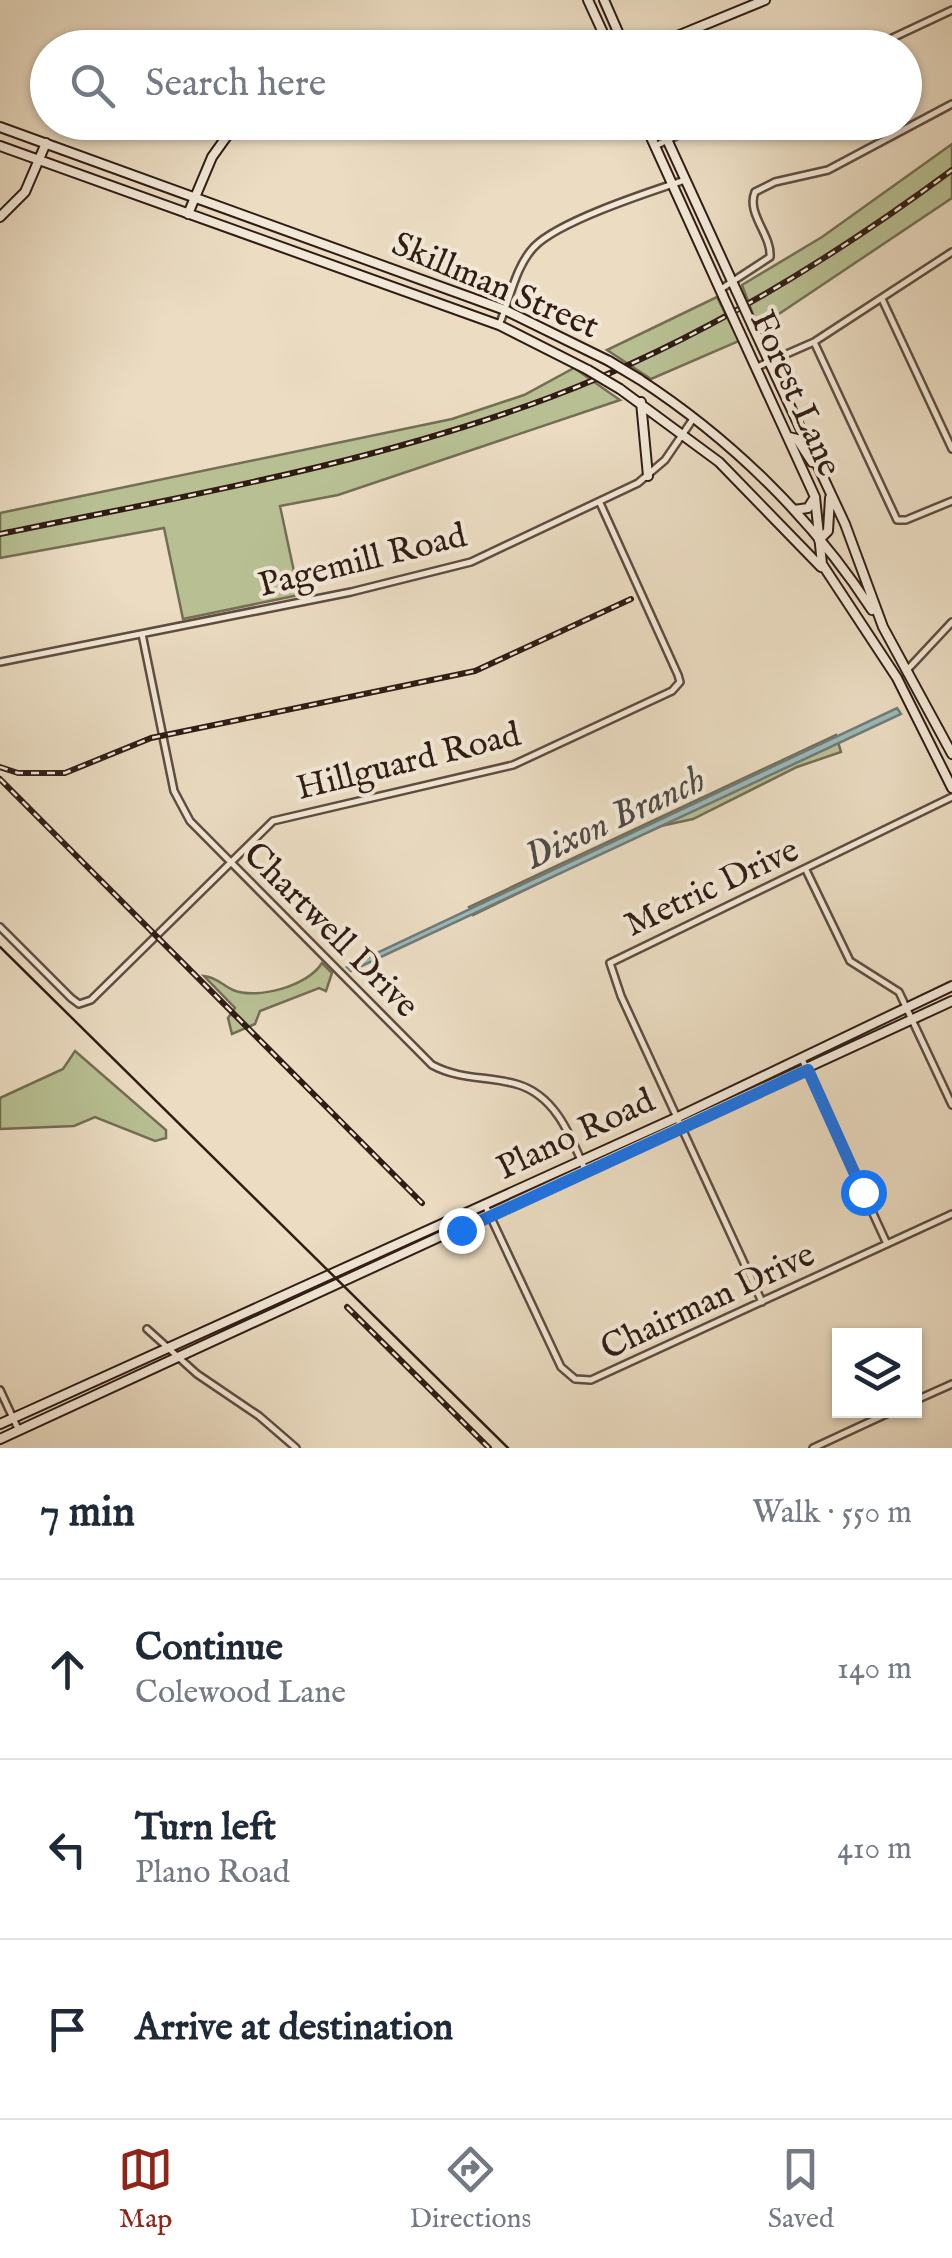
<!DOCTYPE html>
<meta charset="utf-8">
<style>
body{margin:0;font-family:"IM FELL English",serif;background:#f2f2f3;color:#1f2937}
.controls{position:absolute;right:30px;bottom:30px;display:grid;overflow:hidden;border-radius:0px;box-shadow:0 2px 8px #0004}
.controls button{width:90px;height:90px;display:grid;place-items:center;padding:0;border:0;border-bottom:2px solid #e0e1e3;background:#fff;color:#1f2937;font:50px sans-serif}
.stop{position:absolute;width:30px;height:30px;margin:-22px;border:8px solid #1a73e8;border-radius:50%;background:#fff}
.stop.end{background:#1a73e8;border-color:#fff;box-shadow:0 2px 10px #0008}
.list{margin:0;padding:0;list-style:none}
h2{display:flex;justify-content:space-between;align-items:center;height:130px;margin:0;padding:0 40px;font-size:42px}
h2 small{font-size:32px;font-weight:400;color:#747a83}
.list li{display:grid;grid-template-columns:65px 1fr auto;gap:30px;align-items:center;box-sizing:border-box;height:180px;padding:0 40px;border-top:2px solid #e0e1e3}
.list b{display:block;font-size:38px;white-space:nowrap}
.list p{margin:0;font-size:32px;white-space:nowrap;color:#747a83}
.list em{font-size:32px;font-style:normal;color:#747a83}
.icon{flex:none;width:55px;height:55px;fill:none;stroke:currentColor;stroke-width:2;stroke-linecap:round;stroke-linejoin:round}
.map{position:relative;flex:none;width:952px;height:1448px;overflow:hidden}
.search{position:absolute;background:#fff;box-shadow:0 2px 8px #0004;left:30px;right:30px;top:30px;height:110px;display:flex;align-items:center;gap:25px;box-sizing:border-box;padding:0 35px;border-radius:55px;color:#747a83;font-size:38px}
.sheet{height:670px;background:#fff}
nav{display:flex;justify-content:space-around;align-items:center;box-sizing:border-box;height:140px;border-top:2px solid #e0e1e3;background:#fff;font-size:28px;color:#747a83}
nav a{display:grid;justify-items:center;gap:5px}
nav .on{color:#8f2418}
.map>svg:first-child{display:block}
</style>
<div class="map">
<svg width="952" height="1448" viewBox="0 0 952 1448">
<rect width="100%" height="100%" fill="#ebdcc2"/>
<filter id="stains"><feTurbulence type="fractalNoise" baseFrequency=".002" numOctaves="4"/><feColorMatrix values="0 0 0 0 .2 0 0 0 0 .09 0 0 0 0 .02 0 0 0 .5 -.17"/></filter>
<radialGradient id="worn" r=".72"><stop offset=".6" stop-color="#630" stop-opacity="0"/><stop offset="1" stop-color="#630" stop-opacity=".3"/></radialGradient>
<path fill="#b8c093" stroke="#746e54" stroke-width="2.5" d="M952,144V198L758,328L742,285L822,237Z
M717,297L739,341L651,379L607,350Z
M574,368L620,400L338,495L280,506L299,595L183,619L164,528L0,558V513L452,419L524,395Z
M836,735L841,752L797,767L693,819L661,826L605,851L473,915L469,907Z
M322,963L332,973L326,991L319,988L260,1011L255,1024L232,1034L228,1018L235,1008L204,976C216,977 222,985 233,990C257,1000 308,986 322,963Z
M75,1051L166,1130V1138L155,1141L95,1117L74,1126L0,1129V1098L63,1069Z"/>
<path fill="#9ababa" stroke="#707b78" stroke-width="2.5" d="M897,708L901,714L351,971L347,967Z"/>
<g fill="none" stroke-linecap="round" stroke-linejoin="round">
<defs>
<path id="street" d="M871,48L952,10
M655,146L706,122
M721,289L770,257C772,235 746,214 755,192L775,182L828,170L952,104
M882,299L952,449
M499,325C510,300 515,267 534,247C559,221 649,192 685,180
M814,342L897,520H906L952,501
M757,367L814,342L952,252
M142,634L174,791L190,821L432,1065C460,1080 487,1076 516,1084C556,1095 571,1137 586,1172
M0,662L351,592L471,562L638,483L665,460L693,419
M909,668L952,622
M806,870L850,961L899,992L952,1105
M0,927L71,998L79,1004L91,1000L273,821L513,765L672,691L680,682L678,675L600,503
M802,1059L887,1244
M485,1205L561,1367L575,1379L591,1380L952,1214
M762,1302L621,996L610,963L952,797
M147,1329L197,1374L259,1416L296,1448
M0,1390L19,1431
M914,1401L952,1384
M813,1448L895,1410"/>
<path id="secondary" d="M588,0L610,48
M604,0L625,48
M648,48L765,0
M644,122L723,296
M659,122L736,290
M0,127L505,310L609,361
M0,146L499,325L588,370
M188,214L212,157L237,122
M0,217L25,192L46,143
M753,327L845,524L883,627L952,754
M740,333L815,497L822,564L897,678L952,788
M639,379C731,439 812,518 872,610
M620,389L719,462L821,567
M641,402L648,476
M789,437L797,439L812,462
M794,510L808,508L815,497
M819,540L828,531L830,498
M0,1424L678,1117L952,986
M0,1439L952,1001"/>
</defs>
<use href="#street" stroke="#5f4c40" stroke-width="10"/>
<use href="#secondary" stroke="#301c15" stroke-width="12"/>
<use href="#street" stroke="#f2e8d7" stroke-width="5"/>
<use href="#secondary" stroke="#f2e8d7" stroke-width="8"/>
<path stroke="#301c15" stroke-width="2.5" d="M0,947L508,1448"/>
<defs>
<path id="rail" d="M0,534C185,496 373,464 551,397C695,343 829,261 952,170
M0,767L18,773H65L151,738L475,671L631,599
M0,779L422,1203
M347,1307L489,1448"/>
</defs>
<use href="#rail" stroke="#301c15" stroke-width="6"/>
<use href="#rail" stroke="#f2e8d7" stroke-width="2.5" stroke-dasharray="8" stroke-linecap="butt"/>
<defs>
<path id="secondary-bridge" d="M736,290L753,327
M723,296L740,333
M609,361L639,379
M588,370L620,389"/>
</defs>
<use href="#secondary-bridge" stroke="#301c15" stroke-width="12" stroke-linecap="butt"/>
<use href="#secondary-bridge" stroke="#f2e8d7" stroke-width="8"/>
</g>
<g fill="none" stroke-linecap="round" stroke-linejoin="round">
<path stroke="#1a73e8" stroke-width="12" d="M461,1230L808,1070L863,1192"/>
</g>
<g text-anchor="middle" stroke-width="8" stroke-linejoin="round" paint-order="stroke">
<g font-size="35" fill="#301c15" stroke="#f2e8d7">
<text transform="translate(496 284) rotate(23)" y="12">Skillman Street</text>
<text transform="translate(797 393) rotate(66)" y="12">Forest Lane</text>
<text transform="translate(362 559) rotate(-14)" y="12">Pagemill Road</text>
<text transform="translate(408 760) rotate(-14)" y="12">Hillguard Road</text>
<text transform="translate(711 886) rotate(-25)" y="12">Metric Drive</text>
<text transform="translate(332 929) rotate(45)" y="12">Chartwell Drive</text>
<text transform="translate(575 1133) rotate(-25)" y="12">Plano Road</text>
<text transform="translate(707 1300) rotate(-25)" y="12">Chairman Drive</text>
</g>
<g font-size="38" font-style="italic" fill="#504b47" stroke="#f2e8d7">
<text transform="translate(614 817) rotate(-25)" y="13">Dixon Branch</text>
</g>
</g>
<rect width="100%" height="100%" filter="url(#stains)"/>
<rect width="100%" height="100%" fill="url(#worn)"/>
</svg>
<div class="controls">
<button><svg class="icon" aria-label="layers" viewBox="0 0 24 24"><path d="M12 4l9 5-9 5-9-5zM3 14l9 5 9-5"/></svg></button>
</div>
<div class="stop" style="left:863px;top:1192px"></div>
<div class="stop end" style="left:461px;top:1230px"></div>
<div class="search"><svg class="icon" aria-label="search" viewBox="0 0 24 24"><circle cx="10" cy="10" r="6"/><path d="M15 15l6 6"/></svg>Search here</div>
</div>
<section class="sheet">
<h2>7 min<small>Walk · 550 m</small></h2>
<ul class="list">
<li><svg class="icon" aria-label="ahead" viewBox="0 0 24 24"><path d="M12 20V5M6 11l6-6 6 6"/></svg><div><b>Continue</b><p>Colewood Lane</p></div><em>140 m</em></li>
<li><svg class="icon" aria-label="left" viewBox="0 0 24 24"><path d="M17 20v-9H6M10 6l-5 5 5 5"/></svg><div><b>Turn left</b><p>Plano Road</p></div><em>410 m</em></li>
<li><svg class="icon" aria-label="arrive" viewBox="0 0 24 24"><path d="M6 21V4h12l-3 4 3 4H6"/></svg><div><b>Arrive at destination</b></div></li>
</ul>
</section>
<nav>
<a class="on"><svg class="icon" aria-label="map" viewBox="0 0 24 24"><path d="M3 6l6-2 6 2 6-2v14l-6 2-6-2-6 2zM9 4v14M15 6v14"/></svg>Map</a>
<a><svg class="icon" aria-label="directions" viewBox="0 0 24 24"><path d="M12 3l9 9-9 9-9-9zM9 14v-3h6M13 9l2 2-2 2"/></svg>Directions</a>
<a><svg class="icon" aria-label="saved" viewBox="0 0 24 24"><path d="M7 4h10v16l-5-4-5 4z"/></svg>Saved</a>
</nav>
